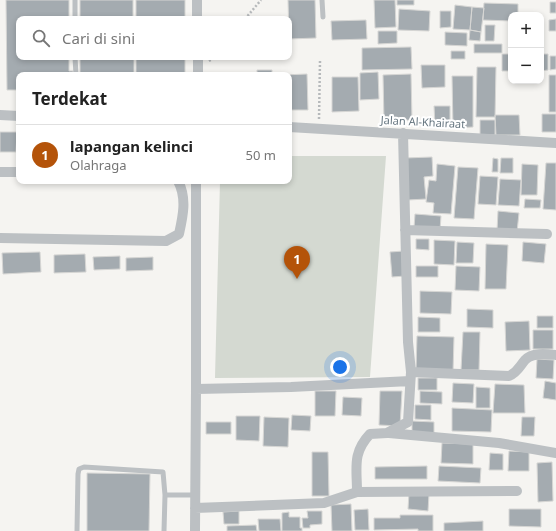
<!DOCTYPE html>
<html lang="id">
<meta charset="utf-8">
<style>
body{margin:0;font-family:"Noto Sans",sans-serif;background:#f6f6f6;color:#222}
.controls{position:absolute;right:12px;top:12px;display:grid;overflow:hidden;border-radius:8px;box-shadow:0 2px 6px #0003}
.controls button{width:36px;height:36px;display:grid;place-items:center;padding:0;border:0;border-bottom:1px solid #e0e0e0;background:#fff;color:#222;font:20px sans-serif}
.you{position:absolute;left:340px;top:367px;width:14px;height:14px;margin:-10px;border:3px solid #fff;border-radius:50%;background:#1a73e8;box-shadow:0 0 0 6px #1a73e833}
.badge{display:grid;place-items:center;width:26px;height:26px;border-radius:50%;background:#b45309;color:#fff;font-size:13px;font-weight:700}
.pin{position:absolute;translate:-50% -33px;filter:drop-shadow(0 1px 2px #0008)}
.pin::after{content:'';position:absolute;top:21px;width:14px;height:12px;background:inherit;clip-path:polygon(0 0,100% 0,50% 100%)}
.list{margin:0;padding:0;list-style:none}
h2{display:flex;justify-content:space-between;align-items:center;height:52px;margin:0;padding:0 16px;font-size:17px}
h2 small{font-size:13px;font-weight:400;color:#767676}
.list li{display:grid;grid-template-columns:26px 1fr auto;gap:12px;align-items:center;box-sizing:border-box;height:60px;padding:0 16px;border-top:1px solid #e0e0e0}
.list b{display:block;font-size:15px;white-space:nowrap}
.list p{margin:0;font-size:13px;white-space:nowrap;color:#767676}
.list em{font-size:13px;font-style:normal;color:#767676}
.icon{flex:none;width:22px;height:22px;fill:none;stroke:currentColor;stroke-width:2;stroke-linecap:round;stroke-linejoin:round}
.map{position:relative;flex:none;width:556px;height:531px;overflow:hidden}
.search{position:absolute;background:#fff;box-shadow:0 2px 6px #0003;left:16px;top:16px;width:276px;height:44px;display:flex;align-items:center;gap:10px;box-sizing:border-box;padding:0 14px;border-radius:8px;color:#767676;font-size:15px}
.panel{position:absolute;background:#fff;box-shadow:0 2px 6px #0003;left:16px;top:72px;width:276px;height:112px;border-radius:8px}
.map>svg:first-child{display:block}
</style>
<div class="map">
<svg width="556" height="531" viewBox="0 0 556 531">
<rect width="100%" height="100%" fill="#f5f4f1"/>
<path fill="#d4d9d1" d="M289,156H386L370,377L215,378L220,181H289Z"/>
<path fill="#a4abb0" stroke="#d6d6d4" d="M6,0H69V19H19V57H69V71H73V75H19V90H7Z
M80,0H133V19H80Z
M136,0H185V19H136Z
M288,0H315L316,38L289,39Z
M374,0H395L396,27L375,28Z
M397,0H414V5H397Z
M550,2H556V13H550Z
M484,3L518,4V15H511V21L483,20Z
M455,5L472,7L470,30L453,29Z
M472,7L484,8L481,32L470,30Z
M399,9L430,11L429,31L398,30Z
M440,11H451V27L440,28Z
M556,19V31H549V20Z
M366,20L367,39L332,40L331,21Z
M485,25H495L494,41H485Z
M470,30L481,32L480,41L469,40Z
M378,31H397V43L378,44Z
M445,32L467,33V46L445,45Z
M474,44H502V53H474Z
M411,47L412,69L362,70V48Z
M451,51H465V59H451Z
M502,54H511V71H502Z
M541,54H548V70L541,71Z
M550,56H556V69L550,70Z
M80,57H134V75H80Z
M136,57H185V75H136Z
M421,65H445V87L422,88Z
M477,67H496L495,117H476Z
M257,70H272V75H257Z
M378,72L379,99L360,100V73Z
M307,74L308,110H289V75H282Z
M411,74L412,120L384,121L383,75Z
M549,75H556V112H549Z
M452,76H473V127L453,128Z
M332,77H358L359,111L332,112Z
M434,106H450V126H435Z
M542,114H556V132H542Z
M495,115H519L520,135H496Z
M480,120H495V135H480Z
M0,132H17L16,152H0Z
M432,157L433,176L424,177L426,199L408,200L405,158Z
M493,158L498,159V172H492Z
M501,158H513V173H500Z
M546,163H556V210L543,209Z
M437,164L455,166L451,214L433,213L434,203L426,202L429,180L436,181Z
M522,164L538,165L537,195H521Z
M458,167L478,168L474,219L454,218Z
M480,176L498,177L496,205L478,204Z
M500,179L521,180L519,206L498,205Z
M525,199L541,200L540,208H524Z
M498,211L519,213L517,232L497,231Z
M415,214L441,216L440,230L414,228Z
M416,239H429V250L416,249Z
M434,240L455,241L454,265L434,264Z
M457,242L474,243L473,263H456Z
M523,242L546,244L544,263L522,261Z
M486,244L508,245L506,289H485Z
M404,251L405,276L392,277L390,252Z
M40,252L41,272L3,274L2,253Z
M85,254L86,272L54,273V255Z
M120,256V269L94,270L93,257Z
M153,257V270L126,271V258Z
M416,266H438V277H416Z
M456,266L480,267L479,291L455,290Z
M420,291L452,292L451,314L420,313Z
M467,309L493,310V328L467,327Z
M537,316H553V328H537Z
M418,317L440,318V332H418Z
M529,321L530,350L506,351L505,322Z
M533,330H553V349H533Z
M463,332H480L479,370H461Z
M417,336L454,337L453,372L416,370Z
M537,359L554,360L553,379L536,378Z
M418,378H437V390H418Z
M545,381L556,383V400L543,398Z
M453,383L474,384L473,403L452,402Z
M495,384L524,385L525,413H493Z
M476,387L490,388V408H476Z
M315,391H336L335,416H315Z
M380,391H402L400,426L379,425Z
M420,391L442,392V404L420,403Z
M343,397L362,398L361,416L342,415Z
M415,405H431V420L415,419Z
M452,408L492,410L491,432L452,431Z
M292,415L311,416L310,431L291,430Z
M236,416H260L259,441L236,440Z
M264,417L289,418L288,447L263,446Z
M522,417H535L534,436H521Z
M412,421L434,422V433H412Z
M206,422H231V434H206Z
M442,443L473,444V464L441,463Z
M509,451L529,452V471H508Z
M312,452H328L329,496H312Z
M490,453L503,454V470H489Z
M552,462L553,501L538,502L537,463Z
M427,466V479H375V467Z
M439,466L481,468L480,483L438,481Z
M87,473L150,474L149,531H87Z
M409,493L429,494L428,511L408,509Z
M351,504L352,531H332L331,505Z
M368,509L369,530H355L354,510Z
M509,509H541V527L509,526Z
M239,511V524H224L223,512Z
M307,511H322V524L310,525V528H303L302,518H308Z
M289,512V517H300V528H302V531H282V513Z
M400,515H433V531H418V529L374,530V518H400Z
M258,519H280L281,531H259Z
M483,521V531H444V523Z
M256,525L257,531H227V526Z"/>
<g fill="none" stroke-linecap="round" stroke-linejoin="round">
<path stroke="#b6b9bb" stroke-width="2.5" stroke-dasharray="2 2" stroke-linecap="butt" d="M245,19L261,0
M209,61L215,57
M319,119L320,61"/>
<path stroke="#bcc0c3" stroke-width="5" d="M75,0V19
M322,0L323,17
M75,57L76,75
M77,531L78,474L79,469L84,467L163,472L165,495H195
M164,531L165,495"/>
<path stroke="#bcc0c3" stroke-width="10" d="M197,0V19
M198,75V57
M0,115L19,116
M289,127L556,143
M0,172H19
M405,230L547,234
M0,238L166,241L179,234C183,216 187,198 178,181
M411,372L509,376C518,372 519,367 525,360C532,352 547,354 556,355
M196,389L291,387L410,381
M389,433L499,443L556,453
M357,492L517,491
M195,508L324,503L357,492C357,468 352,453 370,434L387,433L408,422L411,372L408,342L403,133
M195,531L196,389V181"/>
</g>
<g text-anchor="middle" stroke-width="4" stroke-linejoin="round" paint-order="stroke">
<g font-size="11" fill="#667680" stroke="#fff">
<text transform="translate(423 122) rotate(3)" y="4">Jalan Al-Khairaat</text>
</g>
</g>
</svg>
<div class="controls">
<button>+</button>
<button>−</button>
</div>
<div class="you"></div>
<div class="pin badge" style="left:297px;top:279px">1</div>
<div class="search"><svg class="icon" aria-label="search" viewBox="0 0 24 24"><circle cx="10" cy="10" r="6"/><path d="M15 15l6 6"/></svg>Cari di sini</div>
<section class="panel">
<h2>Terdekat<small></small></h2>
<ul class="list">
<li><span class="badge">1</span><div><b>lapangan kelinci</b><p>Olahraga</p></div><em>50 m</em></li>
</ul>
</section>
</div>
